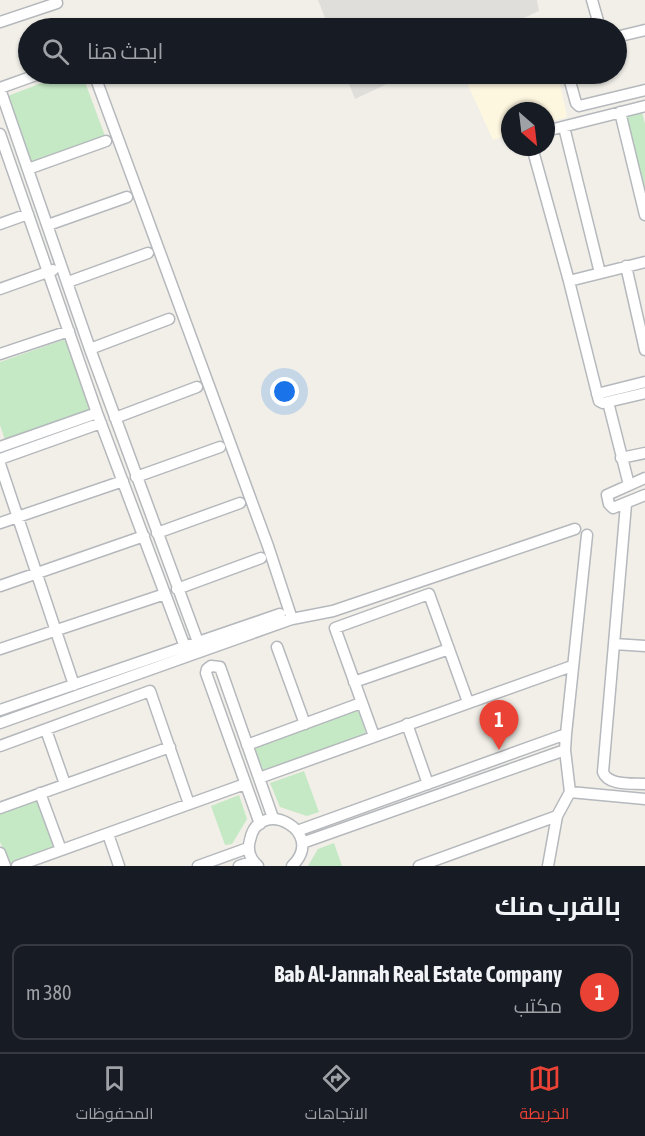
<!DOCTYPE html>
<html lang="ar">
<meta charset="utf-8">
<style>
body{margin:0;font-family:"Asap Condensed",Cairo,sans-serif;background:#20242c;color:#f1f3f6;direction:rtl}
.compass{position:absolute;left:501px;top:102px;width:54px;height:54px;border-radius:50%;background:#171b24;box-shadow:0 2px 4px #0004;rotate:152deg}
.you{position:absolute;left:285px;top:392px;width:21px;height:21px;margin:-15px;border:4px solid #fff;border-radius:50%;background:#1a73e8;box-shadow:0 0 0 9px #1a73e833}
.badge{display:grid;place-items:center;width:39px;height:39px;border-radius:50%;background:#ea4335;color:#fff;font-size:20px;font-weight:700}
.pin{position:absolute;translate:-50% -50px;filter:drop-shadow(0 2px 3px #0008)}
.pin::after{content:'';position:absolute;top:32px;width:21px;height:18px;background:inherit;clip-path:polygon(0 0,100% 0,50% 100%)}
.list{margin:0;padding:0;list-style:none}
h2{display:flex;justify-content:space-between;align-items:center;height:78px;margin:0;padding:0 24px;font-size:26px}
h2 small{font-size:20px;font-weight:400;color:#9ea1a6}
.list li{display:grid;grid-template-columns:39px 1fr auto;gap:18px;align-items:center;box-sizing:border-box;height:96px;margin:0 12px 12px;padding:0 12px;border:2px solid #363941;border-radius:12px}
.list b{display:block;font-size:22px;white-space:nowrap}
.list p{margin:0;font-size:20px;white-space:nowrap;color:#9ea1a6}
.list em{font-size:20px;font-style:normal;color:#9ea1a6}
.icon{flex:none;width:33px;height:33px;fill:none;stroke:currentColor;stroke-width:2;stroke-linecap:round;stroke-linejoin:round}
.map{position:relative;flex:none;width:645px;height:866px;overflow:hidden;direction:ltr}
.search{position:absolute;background:#171b24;box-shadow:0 2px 4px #0004;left:18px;right:18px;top:18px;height:66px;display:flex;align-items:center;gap:15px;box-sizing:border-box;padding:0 21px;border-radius:33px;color:#9ea1a6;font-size:22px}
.sheet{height:186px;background:#171b24}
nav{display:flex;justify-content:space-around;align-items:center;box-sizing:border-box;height:84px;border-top:2px solid #363941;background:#171b24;font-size:16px;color:#9ea1a6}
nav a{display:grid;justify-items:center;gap:3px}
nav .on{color:#ea4335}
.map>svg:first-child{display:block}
</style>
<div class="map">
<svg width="645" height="866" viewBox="0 0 645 866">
<rect width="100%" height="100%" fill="#f1efe8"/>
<path fill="#fef7e0" d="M463,74H558L567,117L546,123V111H510V134L493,140Z"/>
<path fill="#e0deda" d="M318,0H537L539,11L502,28H329Z
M345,74H408L355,99Z"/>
<path fill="#c5e8c5" d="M65,74H82L105,136L31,162L8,96Z
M642,112L645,124V194L625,117Z
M63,340L66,341L90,410L5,440L0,425V362Z
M358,709L366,734L262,771L254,748Z
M304,771L319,812L307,816L280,807L270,783Z
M239,795L247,819L232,844L225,845L211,806Z
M37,799L55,847L10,864L0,842V813Z
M334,843L342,866H308L318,849Z"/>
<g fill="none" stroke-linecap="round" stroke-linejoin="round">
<defs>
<path id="minor" d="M592,0L600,28
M0,22L57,3
M616,37L645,30
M568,74L576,103L579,106L645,90
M96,79L268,546L292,619
M0,88L39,74
M0,89L90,349L198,642
M620,112L645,215
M564,127L600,273
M546,131L645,106
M0,134L97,413L185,647
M532,147L569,281L599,401L603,403L645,393
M28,169L106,141
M0,224L28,214
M48,225L127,197
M626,266L645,350
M569,281L645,262
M68,282L148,253
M0,289L53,270
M90,349L169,319
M0,354L69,331
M597,394L645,382
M608,402L629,485
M115,418L197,387
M0,447L97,413
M621,458L645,453
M0,459L101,423
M0,464L74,685
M136,477L220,447
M645,478L607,495L609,504L613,508L645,495
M626,504L603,772C608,786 632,783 645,784
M0,523L123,481
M157,533L240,503
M0,586L144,536
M177,589L261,558
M614,644L645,646
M277,647L305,724
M0,649L165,594
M354,682L449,649
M0,710L280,614
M0,723L292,619L333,611L575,529
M407,724L428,784
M46,730L65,784
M374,736L335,628L429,594L468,702
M247,745L361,703
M0,746L150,691L189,804
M259,778L572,666
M570,792L645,799
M40,793L61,850
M0,808L170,747
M260,824L206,673L207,669L211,666L220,667L273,818
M297,831L566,734
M108,834L119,866
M302,843L565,750
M0,853L5,866
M17,866L245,784
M198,866L248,848
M239,866L253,861
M258,866C250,859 247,850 250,840C259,795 328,832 292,866
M419,866L557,816
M548,866L557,816L570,792L565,750L566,734L587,535"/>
</defs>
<use href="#minor" stroke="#b5b8bc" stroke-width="13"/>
<use href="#minor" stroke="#fff" stroke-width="10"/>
</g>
</svg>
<svg class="compass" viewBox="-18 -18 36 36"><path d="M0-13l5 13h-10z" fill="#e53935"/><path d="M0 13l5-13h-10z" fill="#9ea1a6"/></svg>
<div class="you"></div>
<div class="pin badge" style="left:499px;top:750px">1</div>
<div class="search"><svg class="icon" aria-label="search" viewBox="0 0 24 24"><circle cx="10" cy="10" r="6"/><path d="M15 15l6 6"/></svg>ابحث هنا</div>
</div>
<section class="sheet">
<h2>بالقرب منك<small></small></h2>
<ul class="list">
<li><span class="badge">1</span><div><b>Bab Al-Jannah Real Estate Company</b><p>مكتب</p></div><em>380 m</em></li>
</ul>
</section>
<nav>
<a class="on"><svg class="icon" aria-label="map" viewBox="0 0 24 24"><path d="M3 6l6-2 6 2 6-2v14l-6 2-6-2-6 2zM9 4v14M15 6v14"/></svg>الخريطة</a>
<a><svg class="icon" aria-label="directions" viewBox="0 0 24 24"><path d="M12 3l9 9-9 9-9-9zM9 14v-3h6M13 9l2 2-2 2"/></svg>الاتجاهات</a>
<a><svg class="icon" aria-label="saved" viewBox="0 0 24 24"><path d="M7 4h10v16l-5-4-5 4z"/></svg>المحفوظات</a>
</nav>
